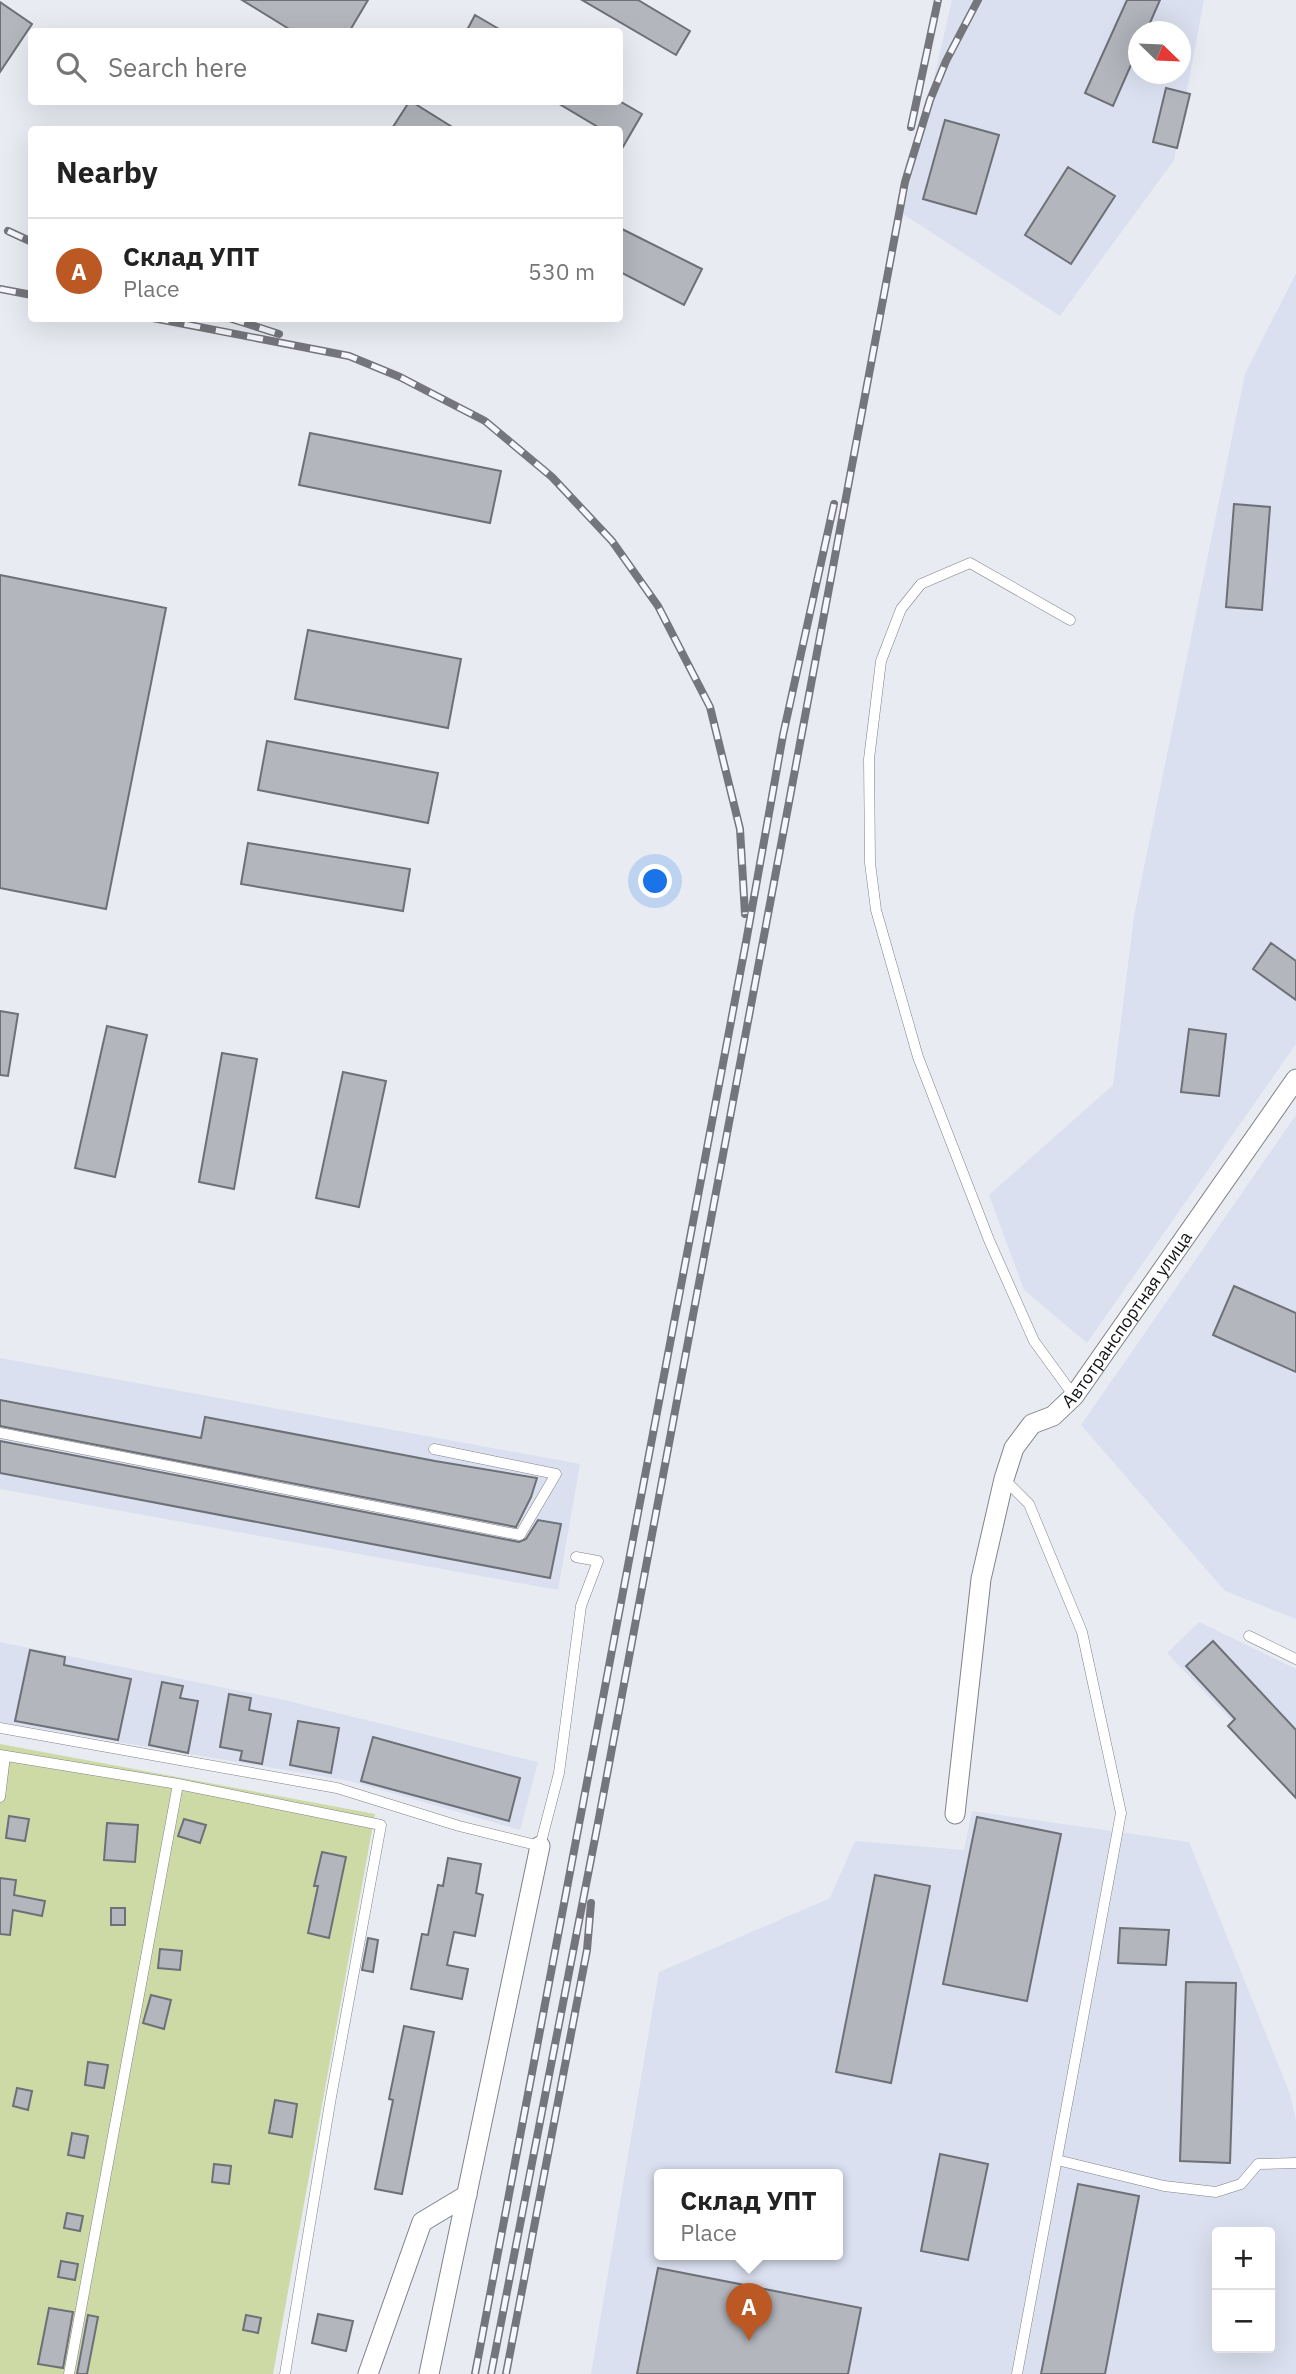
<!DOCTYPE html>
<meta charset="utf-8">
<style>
body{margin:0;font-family:"IBM Plex Sans",sans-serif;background:#f6f6f6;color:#222}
.controls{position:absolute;right:21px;bottom:21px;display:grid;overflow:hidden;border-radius:7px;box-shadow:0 7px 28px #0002}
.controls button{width:63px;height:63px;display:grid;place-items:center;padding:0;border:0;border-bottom:2px solid #e0e0e0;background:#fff;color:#222;font:35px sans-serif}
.compass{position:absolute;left:1128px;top:21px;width:63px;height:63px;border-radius:50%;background:#fff;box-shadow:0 7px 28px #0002;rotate:113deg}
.you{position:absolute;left:656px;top:882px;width:24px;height:24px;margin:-18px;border:5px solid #fff;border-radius:50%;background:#1a73e8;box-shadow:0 0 0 10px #1a73e833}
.badge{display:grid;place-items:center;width:46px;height:46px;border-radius:50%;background:#bc5824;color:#fff;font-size:23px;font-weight:700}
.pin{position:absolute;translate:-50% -58px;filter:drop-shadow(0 2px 4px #0008)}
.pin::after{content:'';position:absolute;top:37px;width:24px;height:21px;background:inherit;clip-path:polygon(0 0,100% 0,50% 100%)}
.popup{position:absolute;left:654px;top:2169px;width:189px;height:91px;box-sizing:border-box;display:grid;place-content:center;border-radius:7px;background:#fff;filter:drop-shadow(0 2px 5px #0005);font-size:23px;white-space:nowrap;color:#767676}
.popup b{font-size:26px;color:#222}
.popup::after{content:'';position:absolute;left:50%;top:100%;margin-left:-14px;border:14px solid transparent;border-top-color:#fff}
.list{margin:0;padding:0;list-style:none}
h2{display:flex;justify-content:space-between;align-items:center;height:91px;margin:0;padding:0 28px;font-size:30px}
h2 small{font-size:23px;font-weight:400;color:#767676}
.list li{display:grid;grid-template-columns:46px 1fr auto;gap:21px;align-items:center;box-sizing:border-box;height:105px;padding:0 28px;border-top:2px solid #e0e0e0}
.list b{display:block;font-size:26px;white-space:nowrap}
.list p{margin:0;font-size:23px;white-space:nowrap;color:#767676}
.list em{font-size:23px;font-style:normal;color:#767676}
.icon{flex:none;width:38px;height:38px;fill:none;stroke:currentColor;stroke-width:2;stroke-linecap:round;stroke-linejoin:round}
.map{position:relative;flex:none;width:1296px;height:2374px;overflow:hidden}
.search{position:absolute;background:#fff;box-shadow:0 7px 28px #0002;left:28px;top:28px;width:595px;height:77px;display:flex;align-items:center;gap:18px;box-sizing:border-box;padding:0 24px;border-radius:7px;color:#767676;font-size:26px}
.panel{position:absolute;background:#fff;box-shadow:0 7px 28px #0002;left:28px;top:126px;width:595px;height:196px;border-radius:7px}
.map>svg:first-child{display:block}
</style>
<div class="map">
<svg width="1296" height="2374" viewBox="0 0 1296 2374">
<rect width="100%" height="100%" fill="#e8ebf2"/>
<path fill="#dae0ef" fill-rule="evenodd" d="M952,0H1204L1174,160L1060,316L903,214ZM1138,32H1180V74H1138Z
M1296,273V1044L1087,1343L1024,1290L989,1195L1113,1085L1134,916L1245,374Z
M1296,1115V1619L1225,1591L1081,1425Z
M0,1358L580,1464L558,1590L0,1489Z
M1199,1622L1296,1669V1788L1167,1653Z
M0,1642L284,1700L538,1762L520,1830L350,1781L0,1722Z
M972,1811L1189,1842L1290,2094L1296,2121V2374H591L659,1972L830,1898L855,1841L964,1850ZM660,2175H838V2255H660ZM1217,2232H1270V2348H1217Z"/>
<path fill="#cedaa5" d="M0,1744L375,1814L273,2374H0Z"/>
<path fill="#b3b6bd" stroke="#6d7076" stroke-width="2" d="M242,0H368L349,32H294Z
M582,0H638L690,31L676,55Z
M1127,0H1160L1146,32H1138V49L1113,106L1085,93Z
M0,2L32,24L0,72Z
M475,15L504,32H466Z
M1166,88L1190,94L1177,148L1153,142Z
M409,102H412L457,130H391Z
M556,102H621L642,114L620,152V130H603Z
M945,120L999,135L976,214L923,199Z
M1068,167L1115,196L1071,264L1025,235Z
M620,228L702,269L684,305L620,272Z
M310,433L501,471L490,523L299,485Z
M1234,504L1270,507L1262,610L1226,607Z
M0,575L166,608L106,909L0,888Z
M308,630L461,659L448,728L295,699Z
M267,741L438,773L428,823L258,790Z
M248,843L410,869L403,911L241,884Z
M1271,943L1296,961V1000L1253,969Z
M0,1011L18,1014L8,1076L0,1075Z
M107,1026L147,1035L115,1177L75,1168Z
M1189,1029L1226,1034L1219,1096L1181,1092Z
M222,1053L257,1059L234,1189L199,1182Z
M343,1072L386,1081L359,1207L316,1198Z
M1234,1286L1296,1313V1372L1213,1335Z
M0,1400L201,1438L205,1417L435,1461L537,1478L531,1497L516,1527L0,1426Z
M0,1441L519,1542L526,1539L538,1520L561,1524L550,1578L0,1473Z
M1213,1641L1296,1730V1798L1228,1726L1235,1719L1186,1666Z
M30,1650L65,1657L64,1665L131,1679L118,1740L15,1721Z
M162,1682L183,1686L180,1698L198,1701L188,1753L149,1745Z
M229,1694L251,1698L249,1710L271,1714L262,1764L240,1760L242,1751L220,1747Z
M298,1721L339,1728L331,1773L290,1765Z
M373,1737L520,1778L509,1821L361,1781Z
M9,1816L29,1819L25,1841L6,1838Z
M977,1817L1061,1834L1027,2001L943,1984Z
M184,1819L206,1825L200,1843L178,1836Z
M107,1823L138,1825L135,1862L104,1860Z
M322,1852L346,1857L329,1938L308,1933L318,1886H314Z
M448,1858L481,1864L476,1893L483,1895L475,1936L454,1932L447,1965L468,1969L462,1999L411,1989L422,1934L428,1935L438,1885L443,1886Z
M875,1875L930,1886L891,2083L836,2072Z
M0,1878L16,1880L14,1895L45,1901L42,1916L13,1910L10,1935L0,1934Z
M111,1908H125V1925H111Z
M1120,1928L1169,1930L1166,1965L1118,1963Z
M368,1938L378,1940L373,1972L362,1970Z
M160,1949L182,1951L180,1970L158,1968Z
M1186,1982L1236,1983L1230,2163L1180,2161Z
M151,1995L171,2000L164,2029L143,2023Z
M404,2026L434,2032L402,2194L375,2189L393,2100L389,2099Z
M88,2062L108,2065L104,2088L85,2085Z
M17,2088L32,2091L28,2110L13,2106Z
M275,2100L297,2104L292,2137L269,2133Z
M72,2133L88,2136L84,2158L68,2155Z
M940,2154L988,2164L968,2260L921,2251Z
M214,2164L231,2166L229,2184L212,2182Z
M1078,2184L1139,2196L1105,2374H1041Z
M67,2213L83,2216L80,2231L64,2228Z
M61,2261L78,2264L75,2280L58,2277Z
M658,2268L861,2308L848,2374H637Z
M49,2308L73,2312L63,2368L38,2364Z
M318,2314L353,2321L346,2351L312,2343Z
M88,2315L98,2317L87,2374H77Z
M246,2315L261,2318L258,2333L243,2330Z"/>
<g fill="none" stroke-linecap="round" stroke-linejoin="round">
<defs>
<path id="service" d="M1070,620L970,563L921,584L901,609L881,661L869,759L870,863L876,910L918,1057L989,1240L1034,1341L1074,1396
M0,1433L520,1535L556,1474L434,1449
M1004,1479L1029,1504L1082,1632L1121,1813L1017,2374
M1249,1636L1296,1659
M0,1728L337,1788L459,1826L540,1846L559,1773L581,1606L598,1561L576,1557
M0,1755L178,1784L381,1825L331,2097L285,2374
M0,1797L5,1756
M1057,2160L1164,2186L1216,2192L1241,2184L1258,2164L1296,2163
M69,2374L178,1784"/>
<g id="minor">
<path id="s1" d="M955,1814L981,1579L1004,1479L1014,1448L1032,1424L1053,1416L1074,1396L1296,1079"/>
<path d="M368,2374L422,2222L467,2195"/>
<path d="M429,2374L540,1846"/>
</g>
</defs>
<use href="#service" stroke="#7f8289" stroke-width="11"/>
<use href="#minor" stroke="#7f8289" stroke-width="21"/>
<use href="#service" stroke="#fff" stroke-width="10"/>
<use href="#minor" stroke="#fff" stroke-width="19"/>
<defs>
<path id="rail" d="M911,127L938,0
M8,231L32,242
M0,289L32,295
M153,318L349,356L400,377L485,421L552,477L612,541L658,606L710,707L740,829L745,914
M229,318L279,334
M475,2374L746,942L783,735L834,504
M491,2374L598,1823L905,182L930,100L946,61L978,0
M506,2374L587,1950L591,1903"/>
</defs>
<use href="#rail" stroke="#74767b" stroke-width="8"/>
<use href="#rail" stroke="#f6f8fe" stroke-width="5" stroke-dasharray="16" stroke-linecap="butt"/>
</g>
<g text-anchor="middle" stroke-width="5" stroke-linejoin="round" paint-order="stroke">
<g font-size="18" fill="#131417" stroke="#f6f8fe">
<text dy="6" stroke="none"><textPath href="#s1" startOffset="546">Автотранспортная улица</textPath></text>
</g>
</g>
</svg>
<div class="controls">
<button>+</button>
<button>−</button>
</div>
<svg class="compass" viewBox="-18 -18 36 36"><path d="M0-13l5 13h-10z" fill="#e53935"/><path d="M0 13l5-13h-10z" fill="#767676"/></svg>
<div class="you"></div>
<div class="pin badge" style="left:749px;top:2341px">A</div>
<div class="popup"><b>Склад УПТ</b>Place</div>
<div class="search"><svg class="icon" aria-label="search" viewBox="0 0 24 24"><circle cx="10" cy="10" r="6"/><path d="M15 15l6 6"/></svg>Search here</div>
<section class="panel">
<h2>Nearby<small></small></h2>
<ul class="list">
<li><span class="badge">A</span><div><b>Склад УПТ</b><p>Place</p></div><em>530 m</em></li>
</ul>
</section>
</div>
